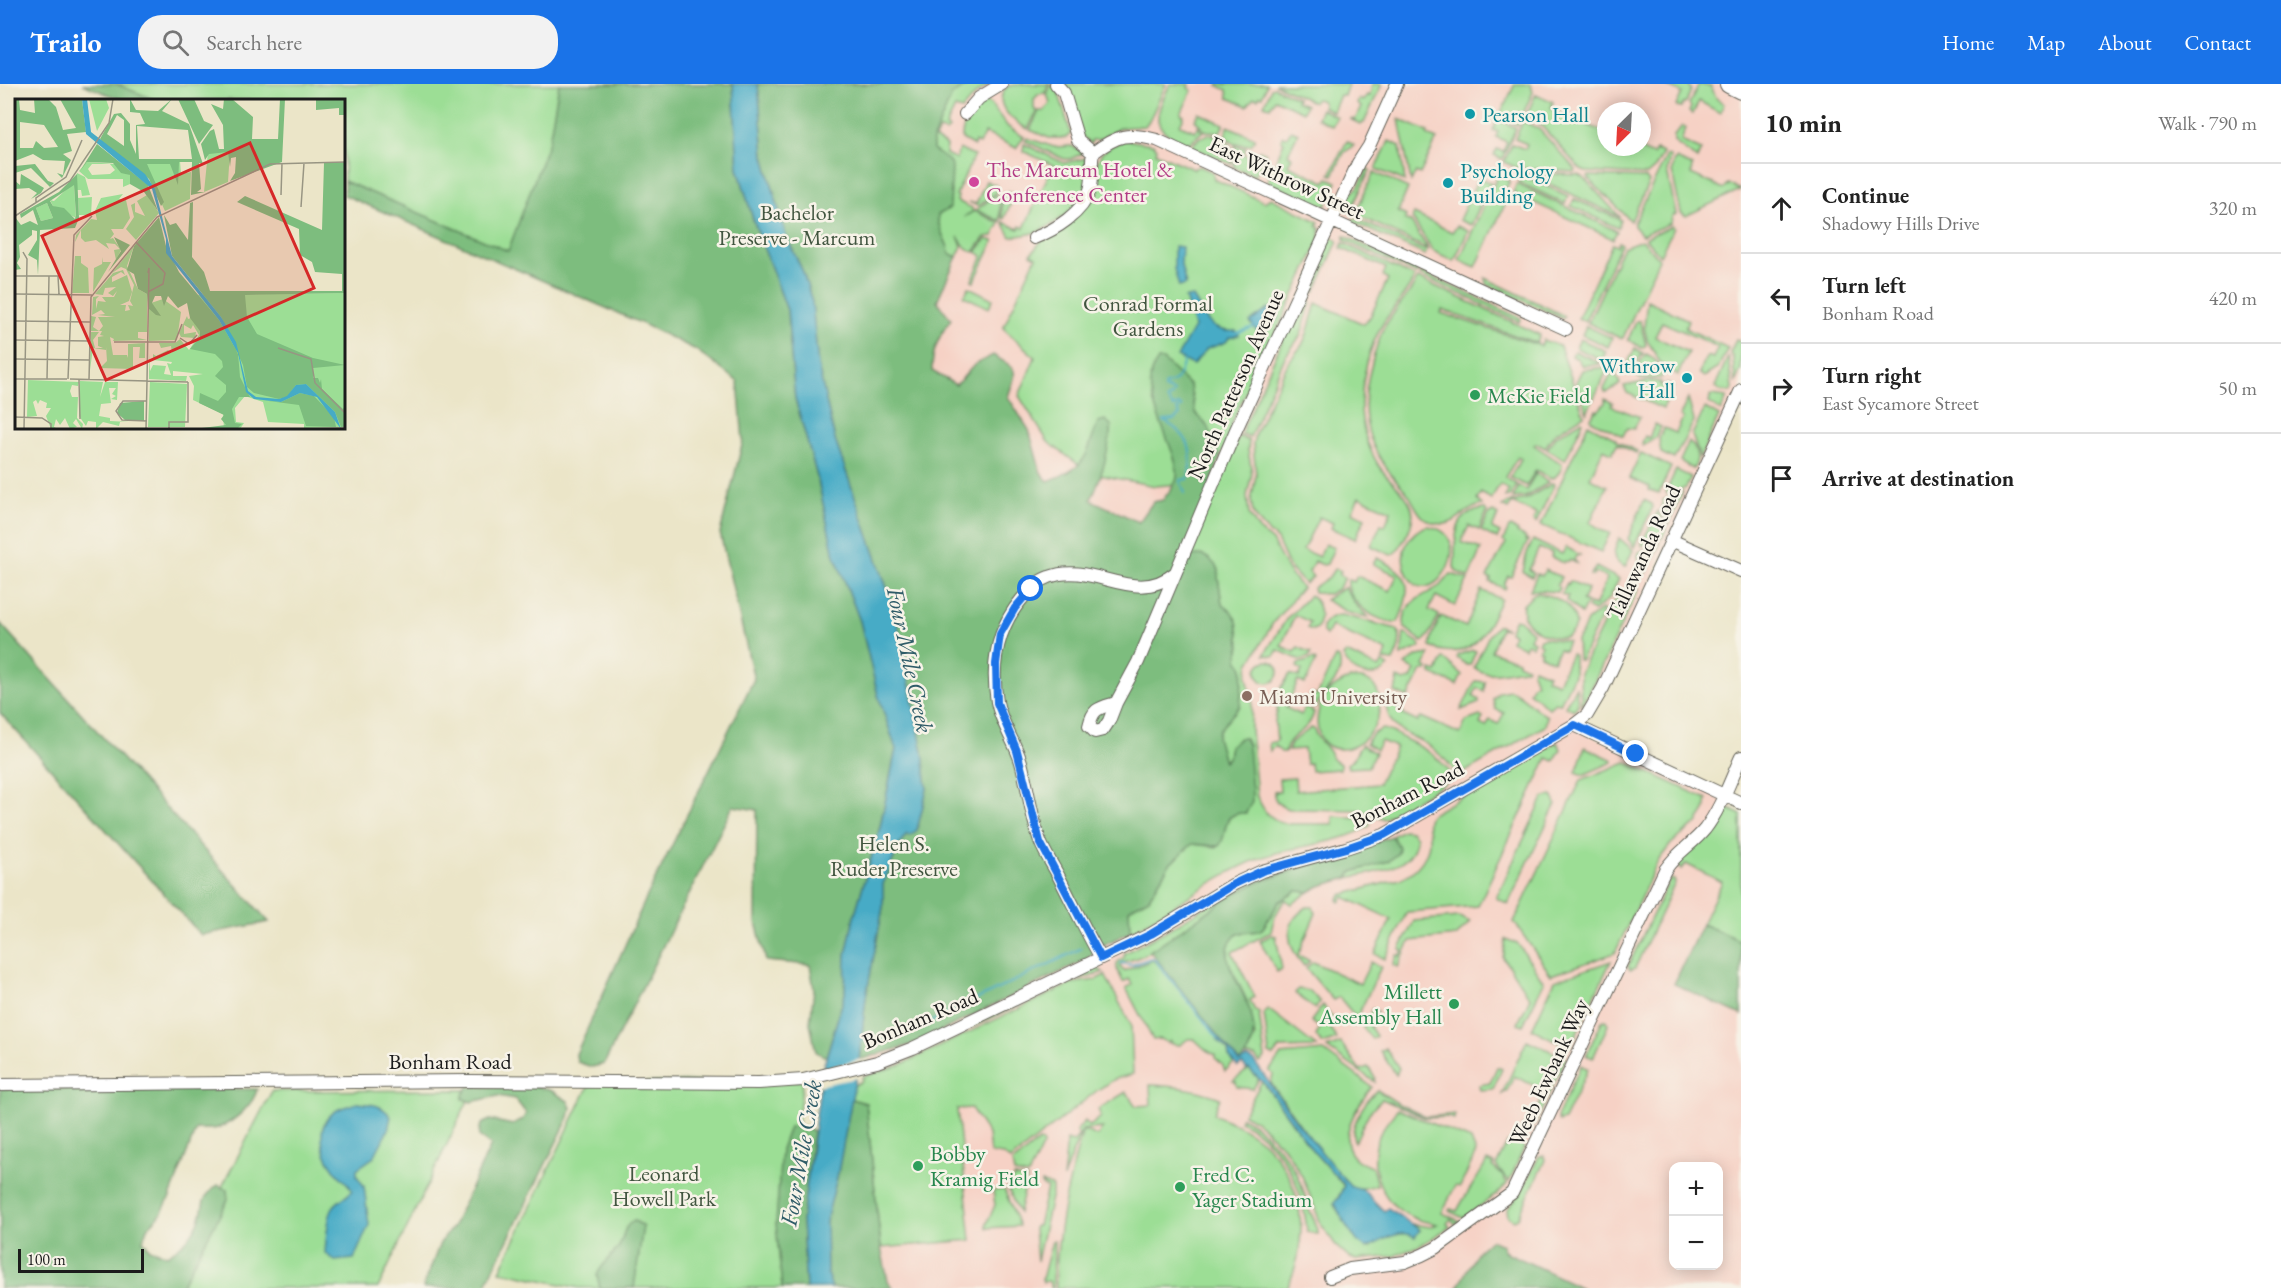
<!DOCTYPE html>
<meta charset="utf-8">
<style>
body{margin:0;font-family:"EB Garamond",serif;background:#f2f2f2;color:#222}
.controls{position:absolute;right:18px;bottom:18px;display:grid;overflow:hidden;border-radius:12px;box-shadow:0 3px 15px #0003}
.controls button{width:54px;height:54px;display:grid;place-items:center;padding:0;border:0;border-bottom:2px solid #e0e0e0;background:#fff;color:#222;font:30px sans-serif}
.compass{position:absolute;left:1597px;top:18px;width:54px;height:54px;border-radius:50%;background:#fff;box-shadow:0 3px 15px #0003;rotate:204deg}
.scale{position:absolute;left:18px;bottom:15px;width:126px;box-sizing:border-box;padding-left:6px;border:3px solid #1c1c1c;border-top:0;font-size:16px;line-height:21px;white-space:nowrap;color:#1c1c1c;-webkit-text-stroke:4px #f7f3e8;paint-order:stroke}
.stop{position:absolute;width:18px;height:18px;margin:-14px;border:4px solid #1a73e8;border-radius:50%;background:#fff}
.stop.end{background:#1a73e8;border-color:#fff;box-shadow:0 2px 6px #0008}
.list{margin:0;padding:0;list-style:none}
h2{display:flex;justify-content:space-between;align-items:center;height:78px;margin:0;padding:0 24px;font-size:26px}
h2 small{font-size:20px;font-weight:400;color:#767676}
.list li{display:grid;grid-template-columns:39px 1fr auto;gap:18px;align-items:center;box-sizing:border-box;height:90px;padding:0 24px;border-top:2px solid #e0e0e0}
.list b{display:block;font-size:22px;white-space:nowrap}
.list p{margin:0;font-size:20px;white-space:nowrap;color:#767676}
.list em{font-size:20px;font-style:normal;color:#767676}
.icon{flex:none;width:33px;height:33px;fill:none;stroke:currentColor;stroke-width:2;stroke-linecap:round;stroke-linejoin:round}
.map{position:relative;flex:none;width:1741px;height:1204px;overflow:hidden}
header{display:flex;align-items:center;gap:36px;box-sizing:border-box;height:84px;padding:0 30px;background:#1a73e8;color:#fff}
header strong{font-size:28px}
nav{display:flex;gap:33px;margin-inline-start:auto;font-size:21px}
.search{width:420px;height:54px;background:#f2f2f2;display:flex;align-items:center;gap:15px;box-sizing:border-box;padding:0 21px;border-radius:24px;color:#767676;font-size:22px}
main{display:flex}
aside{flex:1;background:#fff}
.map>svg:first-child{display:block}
</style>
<header>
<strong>Trailo</strong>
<div class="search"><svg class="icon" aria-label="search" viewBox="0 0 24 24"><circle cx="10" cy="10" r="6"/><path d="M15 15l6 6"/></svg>Search here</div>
<nav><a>Home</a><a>Map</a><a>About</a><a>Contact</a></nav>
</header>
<main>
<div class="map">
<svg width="1741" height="1204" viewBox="0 0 1741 1204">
<rect width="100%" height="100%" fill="#f7f3e8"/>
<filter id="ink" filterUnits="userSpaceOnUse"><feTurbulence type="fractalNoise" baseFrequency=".0167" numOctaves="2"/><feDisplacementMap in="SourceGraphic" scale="12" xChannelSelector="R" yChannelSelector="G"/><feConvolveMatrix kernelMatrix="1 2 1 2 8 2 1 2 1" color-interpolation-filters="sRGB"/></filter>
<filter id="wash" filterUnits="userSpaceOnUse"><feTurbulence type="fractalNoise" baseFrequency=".008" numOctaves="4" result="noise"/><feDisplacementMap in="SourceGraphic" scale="24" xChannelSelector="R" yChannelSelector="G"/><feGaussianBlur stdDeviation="1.35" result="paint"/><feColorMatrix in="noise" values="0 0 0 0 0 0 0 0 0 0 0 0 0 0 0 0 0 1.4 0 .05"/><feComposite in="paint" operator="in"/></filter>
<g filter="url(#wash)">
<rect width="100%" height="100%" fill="#ebe5c8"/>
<path fill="#f6d1c5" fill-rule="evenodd" d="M746,0H1741V306L1587,631L1582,648L1723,710L1741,738V762L1687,897L1741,922V1204H849L870,980L863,845ZM1606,27H1642V63H1606ZM1674,1082H1718V1182H1674Z"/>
<path fill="#9cde95" stroke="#5c7d58" stroke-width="1.5" d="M113,0H990L976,10L962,26L955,24L946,42L949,45L946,48L939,46L935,55L947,62L946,70L956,75L959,65L974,72L956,111L958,112L957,117L972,124L973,127L964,133L974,127L1000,139L993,152L985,153L974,168L966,164L958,153L962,162L957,173L951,170L902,337L344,99V16H152Z
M1049,0L1045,9L1039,10L1034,15V25L1037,27L1028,45C1012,37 990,19 1008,2L1022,0Z
M1063,0H1166L1150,35L1145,42L1119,44L1098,56H1092L1091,60L1082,52Z
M1170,0H1190L1188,4L1192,6L1181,30L1184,32L1180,41L1195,47L1198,42L1203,47L1187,61C1149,43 1154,35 1170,0Z
M1219,0H1267L1262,13L1259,12L1258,15L1254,14L1247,22L1228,14L1227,6L1218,2Z
M1275,0H1348L1344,12L1340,11L1333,28L1323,23V19L1320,16L1316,15L1313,18Z
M1372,0H1382L1364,39L1360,40L1350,35L1355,36L1361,23L1357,20L1359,15L1363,17L1367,11L1370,12Z
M1515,0H1530L1533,8L1518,41L1499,33Z
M1662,0H1689L1691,6L1686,19L1683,20L1681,24L1676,22L1682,9Z
M1699,0L1711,3L1717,15L1724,20L1720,29L1699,17L1693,30L1689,28L1691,23L1689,20Z
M1051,1L1058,7L1071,49L1066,54H1049L1030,46L1039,27H1044L1050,19L1047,10Z
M1274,3L1297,14L1296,17L1306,21L1303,28L1275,15L1270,23L1264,21L1271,4Z
M1536,10L1553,18L1551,24L1606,49V63H1636L1653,71L1656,66L1663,69L1655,84L1647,91L1586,88L1581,86L1538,38L1526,32Z
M985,17L990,19L1008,43L1024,53L1016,64L985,49L979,60L975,58L974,62L962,55C961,39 974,26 985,17Z
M1321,25L1337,33L1332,42L1317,34Z
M1199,29L1224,40L1220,48L1206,47L1195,36Z
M1399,35L1428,48L1427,51L1437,55L1420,90L1416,88L1411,98Z
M1498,35L1516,44L1502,75L1494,71L1497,65L1503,68L1507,58L1496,53L1498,48L1493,46Z
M1523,37L1539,45L1576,86L1575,88L1517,84L1504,78L1512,60L1525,65L1527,60L1515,55Z
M1228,42L1255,54L1251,61L1234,60L1225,52Z
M1682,42L1686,44L1681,57L1701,66L1697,75L1674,58V52Z
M1291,46L1298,49L1288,70L1292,73L1288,81L1325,98L1328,94L1337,98L1326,121H1317L1267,98L1284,58L1281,56L1283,52L1287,53Z
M1209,50C1225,52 1237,63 1231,80L1191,63L1199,54Z
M1027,54L1054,63L1072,62L1084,69L1070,75H1064L1025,57Z
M1125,56L1153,60L1157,64L1156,69L1193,85L1199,82L1213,88L1214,95L1264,118L1271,114L1319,138L1317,142L1320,144V156L1274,253L1266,264L1231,341L1233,345L1209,398L1155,402L1090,389L1048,358L1019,312L1035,273L1003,244L1036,173L1031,170L1041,157L1071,137L1101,70L1111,62Z
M1347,57L1354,61L1344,69L1333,91L1330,90Z
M1389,57L1400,62L1405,97L1376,85Z
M1024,60L1064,79L1086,74C1084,85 1088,97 1085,107C1078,124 1056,140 1039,147C1031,151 1020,151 1011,153L1003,138L1019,145L1020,142L1024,144L1053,81L1023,67Z
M1235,62L1246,64L1244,70L1254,75L1259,66L1266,69L1255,92L1234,83Z
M1667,71L1670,73L1667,87L1676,130L1672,132L1671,139L1642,151L1634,142V139Z
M1676,75L1692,82L1691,90L1724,105L1728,100L1740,106L1686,132L1681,129L1672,88L1673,78Z
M1367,85L1370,86L1350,128L1345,125L1350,111L1358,103Z
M1374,88L1408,104L1398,128L1406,132L1405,135L1411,138L1428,165L1355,130Z
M1526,89L1579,91L1583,93L1620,133Z
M1498,91L1510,97L1500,115L1503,118H1506L1476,183L1459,176Z
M1522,91L1568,112L1565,120L1518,98Z
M1589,92L1646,94L1649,98L1631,137L1588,94Z
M1479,93L1491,99L1471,141L1459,136Z
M986,97L996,101L995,104L998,105L996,109L978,122L969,118L976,120Z
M1517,100L1617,147L1613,155L1513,109Z
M1008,107L1015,110L1004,135L1002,134V112L1004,108L1007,109Z
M995,112L1000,114V137L976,126Z
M1574,115L1621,136L1618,144L1571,122Z
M1414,130L1452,148L1457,142L1468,147L1454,177L1433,167L1412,134Z
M1354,134L1427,167L1425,171L1352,138Z
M1672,142L1674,144L1660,171L1645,154Z
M1345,152L1418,186L1417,190L1344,156Z
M1332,153L1338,157L1315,208L1308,198Z
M986,155L994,157L974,198L972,196L983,172L976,168Z
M1642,156L1659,175L1623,254H1620L1588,239L1623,163Z
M1619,158L1621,160L1585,237L1578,234L1612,160L1617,162Z
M1343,159L1415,193C1407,209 1394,223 1384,238C1369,261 1362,294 1361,321C1361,342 1368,364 1379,382C1397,409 1427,417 1405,454C1400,462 1399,467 1391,471L1371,462L1381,440L1385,442L1391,427L1359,413L1352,428L1365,434L1355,455L1331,444L1333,439L1319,433L1303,466L1319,473L1325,460L1334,464L1327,480L1323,481L1314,477L1309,488L1313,493L1305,500L1290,484L1277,456L1263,443L1253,429L1251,416L1256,391L1253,360L1255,350L1288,279L1302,261L1307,250L1316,219L1364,240L1370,233L1388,195L1383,192L1386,184L1341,164Z
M1422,188L1521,234L1519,238L1420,191Z
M1418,194L1540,251L1537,259L1442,226L1441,229L1541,262L1543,256L1560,262L1584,331L1554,350L1545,364L1536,359L1534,361L1562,380C1563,385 1556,394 1551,395L1536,386L1526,402L1510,393L1521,375L1518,373L1505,393L1517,401L1510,412L1505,413L1509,406L1500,400L1491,415L1481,409L1477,416L1482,421C1466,423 1456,441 1442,440C1415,438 1418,420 1404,405C1368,367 1357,334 1371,283C1374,270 1378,256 1384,244C1394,226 1409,212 1418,194Z
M1485,194L1565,232L1564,234H1561L1486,200Z
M969,203L993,215L989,224L964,212Z
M1301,215L1311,217L1301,251L1285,273L1250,353L1241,349Z
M1647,216L1688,236L1685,244L1728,264L1718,284L1704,293L1699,289L1707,272L1713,274L1718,263L1662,238L1655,253L1688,268L1678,291L1661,280L1647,256L1644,243Z
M1636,237H1640L1646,261L1642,264L1628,256Z
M1586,242L1612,254L1608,263L1582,251Z
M1580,255L1606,267L1602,276L1576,264Z
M1736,255L1741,257V285L1735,299L1733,274L1730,269Z
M1635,264L1643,269L1635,280L1633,290L1624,287Z
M1574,267L1598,278L1600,280L1582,282L1578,275L1572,272Z
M1646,270L1652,273L1664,287L1661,294L1641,295L1636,292L1640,278Z
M1728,273L1732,304L1731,308L1721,307L1715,303Z
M1606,283L1608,285L1587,328L1576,298L1582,286Z
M1614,287L1620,300L1608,308H1605L1604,305L1612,288Z
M1650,297L1661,298L1660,301L1665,303L1667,300L1673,303L1663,325L1627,309L1624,302Z
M1711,311L1727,313L1721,327L1709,319Z
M1688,314L1694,337L1674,375L1661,369L1659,355L1664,344L1676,349L1683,334L1680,332Z
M1605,315L1613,319L1611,322L1640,333L1634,345L1627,344L1623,352L1591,336V334L1596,326L1598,327L1605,319Z
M1705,324L1719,332L1700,374L1692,351Z
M1581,337L1583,338L1565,376L1547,365L1556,352Z
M1588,340L1616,355V357L1637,367L1636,369L1617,360L1612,369L1603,365L1590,394L1607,402L1590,438L1603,447L1610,449L1601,468L1541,441Z
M1655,340L1661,343L1655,354L1643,361L1642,359L1645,352L1649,354Z
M1239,352L1249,357L1248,366L1252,389L1247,412L1249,430L1259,446L1272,457L1288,487L1302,504L1273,539L1249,580L1247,592L1252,618L1251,645L1257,713L1266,729L1279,738L1288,740H1333V732L1365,734L1371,741C1341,761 1292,761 1258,775C1213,793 1173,825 1130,848L1129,825L1149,814L1169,781L1192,760L1217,763C1219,759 1223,754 1224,750C1227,736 1229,728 1246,729L1248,662L1245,654H1240L1229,666L1228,674L1223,677L1217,653L1219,646L1240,622L1243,585L1238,575L1240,560L1237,537L1222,520L1218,493L1219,486L1186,475Z
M1689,357C1697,364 1700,377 1693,385L1680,377Z
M1641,369L1671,383L1659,409L1649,406L1650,403L1629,394Z
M1676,386L1691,393L1686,404L1667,410L1666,407Z
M1536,389L1548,399L1525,413L1513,414L1519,402L1526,406Z
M1553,399L1554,401L1536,439L1533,437L1536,430L1512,419L1508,425L1502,422L1511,418L1526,415Z
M1683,408L1668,441H1667L1661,424L1663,416Z
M1644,416L1652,420L1653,423L1634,463L1628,455Z
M1485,425L1487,428L1479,446L1469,442L1461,458L1481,465L1469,493L1457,488L1454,483C1457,457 1449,429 1485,425Z
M1658,427L1666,446L1662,454L1642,462V458Z
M1493,428L1498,431L1492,445L1500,449L1497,455L1481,447L1489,430Z
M1427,442C1484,449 1427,539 1406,487C1398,468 1409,448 1427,442Z
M1511,443L1518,447L1517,449L1526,454L1525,456L1528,457L1511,493L1508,492L1504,501L1506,503L1505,505L1490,498L1491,495L1487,493L1506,459L1503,457L1509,444Z
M1619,454L1633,466L1625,483C1609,476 1614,468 1619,454Z
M1533,456L1562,470L1566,463L1580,471L1576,472L1574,476L1576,479L1570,476L1569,478L1565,477L1564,479L1551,473L1552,469L1539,464L1529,486L1534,489L1532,493L1523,488L1526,472Z
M1660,459L1646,489H1644L1638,472L1639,468Z
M1377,474C1412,489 1413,505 1398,538C1378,540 1345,518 1348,495L1354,498L1357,492L1390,507L1397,491L1373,480Z
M1596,483L1619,495L1609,515L1594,527L1588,524L1589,520L1595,522L1607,494L1595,488L1593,492L1590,491Z
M1335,484L1341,487L1339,491L1345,494L1338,505L1329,510L1314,509L1313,504L1329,493Z
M1545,486L1561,493L1557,502L1559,504L1557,508L1530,506L1537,490L1542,492Z
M1451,490L1468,495L1455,522L1436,512L1429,526L1439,531L1429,551L1423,558L1404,543C1402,516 1424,513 1441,501C1445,498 1448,493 1451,490Z
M1570,497L1588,505L1582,517L1587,519L1581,530L1566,516L1568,512L1561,510L1567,499L1569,500Z
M1633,502L1639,504L1589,609L1581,621L1580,589L1614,517Z
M1345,503L1355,520L1368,533L1349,529L1325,516Z
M1481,506L1501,515C1485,548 1474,580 1430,563L1432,552L1441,532L1466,543Z
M1537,509C1556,512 1573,520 1576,540L1573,547L1567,553C1548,556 1519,543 1523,521L1531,513L1530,511Z
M1310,511C1320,519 1322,531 1317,544L1313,546L1307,544L1310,538L1295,531L1281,562L1295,568L1298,563L1311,569L1309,573L1300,576L1278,566L1274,572L1264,571L1287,534Z
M1602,525L1604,527L1581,576H1578L1577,556L1582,549L1587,537Z
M1342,531L1397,545C1403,555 1398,567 1393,577L1384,576L1387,567L1331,542L1326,551L1323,548L1322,543C1326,535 1333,531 1342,531Z
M1515,535L1519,536L1532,548L1529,555L1534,557L1532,562L1526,560L1524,564L1511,557L1514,550L1509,548Z
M1498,541L1507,545L1501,544L1491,567L1518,577V579L1527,583L1526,585C1511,585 1486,596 1474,583L1489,551Z
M1404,549L1419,559L1420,563L1401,572Z
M1544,554L1568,557L1564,567L1559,565L1553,577L1540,571L1542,567L1539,566L1541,561L1538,559L1540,555Z
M1473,566L1476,567L1470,581H1467L1457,574L1458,571Z
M1346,569L1379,584L1383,578L1389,583C1372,599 1352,591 1343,572Z
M1430,570L1424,582L1428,585L1427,587H1422L1408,614L1395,608L1398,594L1404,597L1411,595L1415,586L1405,581L1417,572Z
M1571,570L1574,572V591L1560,620L1555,619L1549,624L1529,608L1533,600L1536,599L1532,588L1534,584L1548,590L1546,594L1558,599Z
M1335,573L1339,574C1346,595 1323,606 1315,624L1306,621L1311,610L1317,612Z
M1443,574L1462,591L1457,601L1431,590V586L1437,588Z
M1313,575L1316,577L1305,600L1298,597L1286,624L1301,631L1305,623L1314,628C1309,650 1288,649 1285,668H1281L1275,662L1270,667L1269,659L1277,657L1275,637L1278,623L1272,619L1290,590L1299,593L1302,586L1297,583L1298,580Z
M1257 588a11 11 0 1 1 22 0a11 11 0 1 1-22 0Z
M1350,595C1398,588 1383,666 1340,665C1312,664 1313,627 1326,610C1333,603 1341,598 1350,595Z
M1475,597L1485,598L1484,607L1477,604L1473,612L1479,616V619L1461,626Z
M1576,603L1578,621L1574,626L1565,622Z
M1510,606C1524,611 1533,625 1547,632L1545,642L1458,692C1451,681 1442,672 1432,664C1408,647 1389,651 1385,616L1398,623L1397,625L1404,628L1403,631L1418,638L1421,633L1460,650L1466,637L1480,632L1483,633L1480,640L1486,643L1490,636L1498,640L1504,629L1495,625L1493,615L1499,608Z
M1311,644L1314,645C1317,658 1330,663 1332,675L1340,680V685L1311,687L1310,679L1306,680L1304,665L1288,666L1292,658Z
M1382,645C1392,646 1396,651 1405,655C1426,665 1441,674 1454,694L1384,735L1361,726L1289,725C1281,723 1273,717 1274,708L1280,707L1279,695L1295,694L1296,707L1378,700L1396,663L1381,657L1376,666L1366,659L1373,650Z
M1557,658L1561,665L1554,677L1547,674L1478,822L1407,828L1385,875L1375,870L1391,835L1344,813L1340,818L1338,816L1341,811L1400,795C1418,787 1431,771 1429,750C1428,743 1426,738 1430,731Z
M1362,661L1375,669L1368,683L1348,684L1347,680C1357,676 1355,667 1362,661Z
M1585,663L1613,676V678L1583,691L1576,688Z
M1626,678L1707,715L1705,727L1697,739L1671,760L1658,777L1615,869L1551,891L1514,838L1581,696Z
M1552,711L1556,720L1508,820L1496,814L1543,714Z
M1727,724L1741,731V857L1702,840L1722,798L1686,780L1681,786L1677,781L1683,773L1709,751Z
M1403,746L1411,747L1416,753C1416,786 1372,788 1348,794L1352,788L1389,777L1392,752Z
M1352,767C1311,780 1269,790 1231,812C1200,830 1155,874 1122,878L1120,883L1124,887L1152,876L1158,880L1228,966L1229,973L1235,978L1225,987L1222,980L1215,974V971L1206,966L1194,955H1188L1180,961L1171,960L1170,957L1168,959L1160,955L1153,956L1126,904L1132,901L1129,895L1123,898L1117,885V879L1125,872L1124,869C1163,851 1199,825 1237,805C1273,787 1313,778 1352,767Z
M1670,795L1674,796L1675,799L1635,884L1630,886L1628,882Z
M1297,807L1309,808L1292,820L1286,816C1277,825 1273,835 1271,848L1232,868L1255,913L1250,916L1254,925L1259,929L1265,974L1260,979L1255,973L1246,972L1255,953L1247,917L1228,877V865L1230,857L1238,849L1259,847L1263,844L1279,818Z
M1307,823H1313L1316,829L1298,871L1310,877L1304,882C1287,862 1281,840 1307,823Z
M1459,833L1470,838L1457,852L1410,857L1398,883L1393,881L1397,871L1400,872L1403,867L1400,865L1414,837Z
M1271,851L1276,852L1282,885L1277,888L1260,857Z
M1506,855L1518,860L1544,898L1523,941L1518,939L1530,914L1503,874Z
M1611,877L1570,964L1532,945L1555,896Z
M1313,878L1360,900L1371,878L1381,883L1353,942L1349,936L1354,931L1339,913L1333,916L1306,884Z
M1097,884L1103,888L1089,893L1076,894L913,971L885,982L884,980L1088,886Z
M1105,891L1131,941L1133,990L1115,995L1099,1005L1010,1076L1003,1071L990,1069L988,1050L971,1024L957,1025L971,1156L881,1164L866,1019L851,1015L853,1002L862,997V993L900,981L1073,899L1095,896Z
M1298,905L1310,907L1320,918L1315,925L1295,909Z
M1323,921L1333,934L1327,940L1337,955L1322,960L1316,952L1320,944L1311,937Z
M1268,925L1317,963L1279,964L1273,972L1269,970L1264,929Z
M1372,925L1377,927L1370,943L1376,952L1372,955L1363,944Z
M1606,936L1608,941L1593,974L1586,971L1602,937Z
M1527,956L1566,974L1535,1040L1529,1044L1530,1047L1521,1042L1529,1043L1546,1007L1514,992L1507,1007L1502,1010Z
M1341,959L1360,986L1368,983L1375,994L1374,995L1375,998L1327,964Z
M1385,964L1399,984L1396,991L1380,967Z
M1324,967L1372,1003C1352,1028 1328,1070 1372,1083L1377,1101C1369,1103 1362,1106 1354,1103C1337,1097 1284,1018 1271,999L1273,990L1269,987L1281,971Z
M1581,981L1588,985L1564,1036L1559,1038L1557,1033Z
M1497,983L1502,985L1493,1005L1480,1006L1479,1001L1490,999Z
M1249,985L1259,995L1253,1005L1237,1003L1236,998L1233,997Z
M803,996L784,1150L789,1204H579L500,1187L590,999Z
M1262,997L1313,1067L1344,1102L1334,1121L1355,1154L1369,1164C1382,1152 1403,1149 1420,1146L1412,1140L1431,1143L1437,1140C1429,1138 1421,1138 1414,1134C1382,1121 1367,1085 1379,1052C1383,1041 1392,1034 1397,1025L1471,1056L1476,1069L1460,1103L1455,1102L1442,1129L1460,1137L1455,1140L1451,1135L1447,1139L1450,1143L1421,1161L1395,1172L1356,1176L1348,1173L1337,1163L1321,1140L1303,1094L1286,1066L1261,1041L1244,1030Z
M1150,1001C1175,1002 1197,1005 1220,1014L1214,1030C1231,1038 1248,1045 1263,1058C1304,1096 1311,1155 1287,1204H1056C1055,1150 1068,1098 1083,1046L1097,1052L1103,1044L1082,1046C1075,1063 1068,1078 1063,1095L1067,1056L1073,1058L1079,1051L1076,1047L1085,1037L1090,1042L1101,1033L1098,1025L1126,1008L1136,1022L1151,1021Z
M473,1006L378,1204H169L272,1007Z
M1377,1006L1399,1020L1426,1033L1455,1030L1454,1035L1449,1033L1425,1034L1382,1015L1369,1029L1355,1058C1347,1044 1366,1016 1377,1006Z
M1242,1033C1268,1049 1288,1070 1300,1098C1304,1107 1306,1116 1309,1125C1312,1133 1319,1142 1318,1150L1307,1148C1303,1101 1283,1060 1240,1037Z
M1513,1055L1522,1058L1524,1064L1509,1098L1496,1082L1507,1059Z
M1039,1057L1043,1058V1061L1028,1092L1014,1089L1012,1079Z
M1539,1072H1544L1545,1076L1518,1134L1514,1136L1508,1132L1507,1125L1521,1109Z
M1487,1077L1494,1080L1493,1083L1502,1091L1507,1100L1497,1110L1463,1134L1449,1127L1450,1125L1457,1127C1466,1109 1478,1095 1487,1077Z
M1014,1093L1027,1095L1019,1129L1007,1103Z
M1042,1099L1052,1102V1109L1037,1177L1034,1145L1035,1142H1038L1047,1104L1042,1102Z
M1004,1105L1019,1142L987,1144L986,1142L995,1121L993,1107Z
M1054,1156L1053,1204H1051L1049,1197L1043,1198L1042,1195L1052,1157Z"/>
<path fill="#7dbd7e" stroke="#4c6c4d" stroke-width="1.5" d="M82,0H116L155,16H122Z
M559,0H733L738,84L753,135L787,226L795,314L818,396L833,466L860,537L878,611L896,665L880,743L854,833L846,871L845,910L826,973L816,968L810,939L814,905L810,881L766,877L756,838L757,726L733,722L604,980L592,983L577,978L576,970L648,810L754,595L720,449L743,357L738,298L696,266L643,240L344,111V97L508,167L549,57Z
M758,0H969L952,11L933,55V66L948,76L952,83L950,124L938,131C937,145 947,156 950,170L957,173L937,217L951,235C939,252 932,266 932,287L956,301L975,280L993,271C1020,287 1017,284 1008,313L1029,346L1041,389L1048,397C1088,382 1084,376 1098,338L1105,336L1111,341C1109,368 1102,392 1091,416L1139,438L1153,418L1163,416C1167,410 1173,403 1176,397C1184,374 1144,322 1151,289C1152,285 1156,280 1158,276H1163L1190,302L1195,328L1209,344L1220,374L1186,475C1201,466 1210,473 1219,486L1218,493L1222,520L1231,527L1237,537L1240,560L1238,575L1243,584L1240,622L1219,646L1217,653L1224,678L1228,674L1230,662L1240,654H1244L1248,662L1252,706V717L1246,729C1218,728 1230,749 1219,762L1192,760L1169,781L1149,814L1129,825L1130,848L1103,861L1085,876L917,959L859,976L866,913L883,823V800L900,759L907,750L917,746L927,705L923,668L895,527L835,356L818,282L812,218L803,188L786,152L764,72Z
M0,539L269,838L201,851L0,629Z
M1392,752L1399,763L1398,769L1389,777L1352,788L1348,794L1320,802L1309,808L1297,807L1279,818L1263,844L1259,847L1238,849C1234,854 1229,858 1228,864C1223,891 1266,927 1250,963C1247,970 1246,974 1239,978L1150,867L1231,812L1254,800Z
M1702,840L1741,857V931L1674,900Z
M535,1002L552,1007L568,1017L571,1024L569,1033L484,1204H423L440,1159L453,1142L491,1061L479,1052L480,1044L483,1039L490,1036L513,1041L523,1035L526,1029L515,1015L498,1012L471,1018L463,1015V1011L468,1003Z
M0,1005H257C255,1019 234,1038 220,1043C214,1046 203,1045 196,1045L170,1113L161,1130L147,1144L143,1156L150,1165L167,1171C180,1163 193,1152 199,1137C206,1117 199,1116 218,1101L227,1106L228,1116L180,1204H0Z
M851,1015L866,1019L881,1164L888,1197L893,1204H832L827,1190L826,1137L837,1094Z
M804,1042L813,1047L802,1136L806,1204H782L776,1140L781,1065L789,1043Z
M635,1137L643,1142L634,1204H600L597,1191C602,1180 611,1173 618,1164C624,1155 623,1139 635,1137Z
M1490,1156L1503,1161L1504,1167L1582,1204H1457L1478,1167Z"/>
<path fill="#46abc6" stroke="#316471" stroke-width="1.5" d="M733,0H758L764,72L786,152L803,188L812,218L818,282L835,356L895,527L923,668L927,705L917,746L909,752L907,750L900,759L883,800V823L866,913L859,976L837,1094L826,1137L827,1190L832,1204H806L802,1136L822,987L845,910L846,871L854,833L880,743L896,665L878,611L860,537L833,466L818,396L795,314L787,226L753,135L738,84Z
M1174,162L1182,163L1181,181L1186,201L1179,203L1174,185Z
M1193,213C1206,233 1208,249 1236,247L1239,251L1229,254L1226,258L1207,265L1193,281L1177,273L1194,243L1185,214Z
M1270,224L1279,232L1265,249L1257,247L1250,238Z
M1217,951L1239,978L1248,974L1254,977L1295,1035L1337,1087L1351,1102L1362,1105L1384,1127L1388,1124L1420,1146L1415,1153C1398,1143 1382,1159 1366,1164L1357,1157L1347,1143L1334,1119L1339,1113L1344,1101L1313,1067L1266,1002L1249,985L1247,986L1242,980L1238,983L1229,973L1228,966C1224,961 1216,959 1217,951Z
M357,1019C372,1020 382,1020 391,1033L388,1046L374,1073L357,1085V1092L364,1102L369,1141L354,1175L335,1177L325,1169C326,1158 327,1130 334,1122C339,1115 347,1114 352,1106C347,1097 340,1094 334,1085C320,1067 314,1038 339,1025C344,1023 351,1021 357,1019Z"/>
<path fill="#ebe5c8" d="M862,975L858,994L818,1002L819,986Z"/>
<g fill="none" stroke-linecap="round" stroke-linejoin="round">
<path stroke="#46abc6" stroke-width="2" d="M1237,249L1254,243
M1184,277C1180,288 1179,300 1165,300L1164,304L1174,308L1172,312L1167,315L1173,323L1179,321L1182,323L1177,326L1180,331L1174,336L1164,337C1191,352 1194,366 1188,395L1180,396L1185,409
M1121,879L1132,881L1151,874L1156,877L1218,954
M859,956L878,958L918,944L1082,864"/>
</g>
</g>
<g filter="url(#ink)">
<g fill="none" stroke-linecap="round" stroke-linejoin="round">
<defs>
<path id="minor" d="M1056,0L1064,9L1078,56L1093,69
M965,30L979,14L1002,0
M1034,154C1055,146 1083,129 1090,106C1094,95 1090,82 1093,69C1117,51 1128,48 1157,56L1566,245
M1671,456L1741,487
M1116,619L1109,637L1103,646L1095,648L1089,642C1093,624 1099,624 1116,619L1138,578L1235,348L1358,79L1369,62L1397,0
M1574,641L1741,719
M1101,874C1086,848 1073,820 1059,793C1053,781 1045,770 1040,757C1031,731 1028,704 1021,678C1015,658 1001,639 997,618C991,581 997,545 1021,516C1029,507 1037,497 1049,493C1093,476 1134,523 1175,489
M0,1001L467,997L759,999L803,996L877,978L913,964L1151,850L1234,800L1262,787L1346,764L1384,751L1574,641L1587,631L1603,604L1741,306
M1330,1193L1350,1185L1405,1178L1422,1171L1436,1164L1512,1109L1665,786C1678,767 1692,761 1705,745C1721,724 1730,697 1741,673"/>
<path id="highway" d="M1729,0L1741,6"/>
</defs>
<use href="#minor" stroke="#646258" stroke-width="14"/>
<use href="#highway" stroke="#646258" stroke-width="20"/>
<use href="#minor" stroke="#fff" stroke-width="12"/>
<use href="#highway" stroke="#fff" stroke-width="18"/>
</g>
</g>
<g fill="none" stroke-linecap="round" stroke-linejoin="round" filter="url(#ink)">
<path stroke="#1a73e8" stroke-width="8" d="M1031,505L1015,524L1000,550L996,580L997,619L1017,667L1040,758L1101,874L1151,850L1234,800L1262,787L1346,764L1384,751L1575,641L1636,670"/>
</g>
<g fill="#0f9aa8" stroke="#f7f3e8" stroke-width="2">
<circle cx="1470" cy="30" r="6"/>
<circle cx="1448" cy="99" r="6"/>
<circle cx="1687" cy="294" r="6"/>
</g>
<circle fill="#d1479c" stroke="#f7f3e8" stroke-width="2" cx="974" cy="98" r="6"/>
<g fill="#2e9e5b" stroke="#f7f3e8" stroke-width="2">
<circle cx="1475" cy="311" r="6"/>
<circle cx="1454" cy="920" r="6"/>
<circle cx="918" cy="1082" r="6"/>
<circle cx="1180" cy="1103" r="6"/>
</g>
<circle fill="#8d6e63" stroke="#f7f3e8" stroke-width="2" cx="1247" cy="612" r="6"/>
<g text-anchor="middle" stroke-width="5" stroke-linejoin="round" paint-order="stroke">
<g font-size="22" fill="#0d838f" stroke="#f7f3e8" text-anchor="start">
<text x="1482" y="38">Pearson Hall</text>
<text x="1460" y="94">Psychology<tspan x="1460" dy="25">Building</tspan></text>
<text x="1675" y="289" text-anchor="end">Withrow<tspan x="1675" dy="25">Hall</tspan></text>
</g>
<g font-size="22" fill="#b23c85" stroke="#f7f3e8" text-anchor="start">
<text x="986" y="93">The Marcum Hotel &amp;<tspan x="986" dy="25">Conference Center</tspan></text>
</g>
<g font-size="22" fill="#1c1c1c" stroke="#f7f3e8">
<text transform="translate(1287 93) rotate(25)" y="8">East Withrow Street</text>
<text transform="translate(1235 300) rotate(-66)" y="8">North Patterson Avenue</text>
<text transform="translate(1643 468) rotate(-65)" y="8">Tallawanda Road</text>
<text transform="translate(1407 710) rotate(-27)" y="8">Bonham Road</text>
<text transform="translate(920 934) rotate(-23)" y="8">Bonham Road</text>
<text x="450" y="985">Bonham Road</text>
<text transform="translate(1548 988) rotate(-65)" y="8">Weeb Ewbank Way</text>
</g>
<g font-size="22" fill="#425640" stroke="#f7f3e8">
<text x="797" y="136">Bachelor<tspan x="797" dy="25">Preserve - Marcum</tspan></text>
<text x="1148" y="227">Conrad Formal<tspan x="1148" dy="25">Gardens</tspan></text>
<text x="894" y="767">Helen S.<tspan x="894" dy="25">Ruder Preserve</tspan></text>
<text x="664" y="1097">Leonard<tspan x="664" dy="25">Howell Park</tspan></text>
</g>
<g font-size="22" fill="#27864d" stroke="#f7f3e8" text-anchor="start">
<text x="1487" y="319">McKie Field</text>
<text x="1442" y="915" text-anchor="end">Millett<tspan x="1442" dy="25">Assembly Hall</tspan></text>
<text x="930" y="1077">Bobby<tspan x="930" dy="25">Kramig Field</tspan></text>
<text x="1192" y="1098">Fred C.<tspan x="1192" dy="25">Yager Stadium</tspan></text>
</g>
<g font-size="22" fill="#785e54" stroke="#f7f3e8" text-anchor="start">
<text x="1259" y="620">Miami University</text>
</g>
<g font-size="24" font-style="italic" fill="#2f5c68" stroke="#f7f3e8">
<text transform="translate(910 576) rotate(78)" y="8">Four Mile Creek</text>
<text transform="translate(801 1069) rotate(-80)" y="8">Four Mile Creek</text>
</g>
</g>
<g transform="translate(15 15)">
<rect width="330" height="330" fill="#ebe5c8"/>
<path d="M74,0H91L94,9L82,32ZM215,52L213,83L189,93L193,53ZM127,62H165L166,75L176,73L175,100L150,112ZM72,63L100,65L115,76V85L108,88V80H73L64,72ZM77,65H95L100,71L95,75L77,76L73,70ZM62,74L70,78L75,96L67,97L66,91H61ZM56,86H59L61,119L38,107L35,101L39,102ZM108,95L104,100L111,101L115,119L108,130H96L99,135L95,140L98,139L106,151L101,161L99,151L105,150L100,145L91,144L94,150L81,141L70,143L66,139V131L60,143L61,136L76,120L82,121L80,112L86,99ZM132,96L144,114L121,141L111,130L119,118L116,106L120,104V113L130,117L122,102ZM77,98L76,116H64L63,99ZM32,104L38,119L26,122L21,109ZM119,147L112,167L123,190L132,195V233H123V239L132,241L98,242L99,240L95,238L98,256H112L113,259V245L130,244V259H124L125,248H118V270L85,269L92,262L91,248V251L78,249L75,271L76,233H84L78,241L80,249H88L83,247V238L89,237L85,236L87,232H76V217L81,218L78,228L84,232L88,227L83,218H100L83,216L90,215L86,211L77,216L78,198L84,197L81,200V210L83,202L91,203L87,198H99L102,192L98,197L93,194L101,188L90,189L88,196L80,195L98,174L108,171L110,176L106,173L97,178V183L112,176L117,193L114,202L105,206H111L110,212L115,211L113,206L118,207L115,202L119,186L111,170L106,168L97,174ZM60,157H66V164L73,169L74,194H57ZM88,158V163H96L78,193L79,169L87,165ZM330,194V328L289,329V325L253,323L248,303L230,297L220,309L221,323L229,324L225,330H209L208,315L178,301L179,287L174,277L188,275L158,272V277H172L171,282L134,280V255L135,272L138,266L151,267L149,275L156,276L152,264L156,265L157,263L138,261V255L141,257L153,251L157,254L156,247L146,249L144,244H160L165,240L174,251L184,236L178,226L176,230L169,226V235L181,233L180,239L166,238L164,234L172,217L173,220L176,219L173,196ZM148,200L166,213L162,241L134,242L133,205ZM13,281L64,283L63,287L57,286L55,292L57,298H63L62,319L68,325L67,330L61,320L58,324L62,328L55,330L50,319L45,326L41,320L39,328L43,330H36L31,317L36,309H31L32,304L25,301L23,305L21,301L18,303L22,317L12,318ZM65,282L88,283L85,298L90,283H103L102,301L96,300L101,297L97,295L101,289H94L96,304L86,305L84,317L95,319V322L115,323H105L104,327L88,323L81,330V323L73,322L71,327L64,317ZM135,283L172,285L170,328H133Z" fill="#9cde95" fill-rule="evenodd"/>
<path d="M0,0H4L5,11L20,14L19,0H33L41,8L48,31L61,29L45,0H67L71,33L52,35L57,52L48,55L56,61L47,79L42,74L48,76L50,62L28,61L18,55L0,62ZM5,23L29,26L43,48L29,49L21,42L18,49H5ZM115,0L121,11L143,12L157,0L147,12L174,25L188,65L184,64L186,90L182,93H190L176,96L177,63H164L163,86L155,65H132L149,103L146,107L134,80L89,45L85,40L99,15L106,14L115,25V41L121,55V26L130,25L125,14L115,13ZM102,16L109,21V47L92,35ZM122,27L173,31L177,60H124ZM163,0H179L189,22L198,26L184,45ZM209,0H217L238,18L237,40H263L265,0H270L267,63L215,82L220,74L221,58L216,59L215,68L213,53L194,55L190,61L186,45L195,32L199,30L204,50H209L208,26L196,5L208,10ZM301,0H330V16H324V9L301,11ZM82,45L133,86L143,112L129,93L115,85V76L106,74L98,64L72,63L65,72ZM330,63V194L230,196L232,218L242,235L298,259L330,266L298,269V279H303L305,284L306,280L307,290L328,310L330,307V328H326L320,313L291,285L281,286L272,298L264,300L239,294L232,288L228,266L206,218L157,157L149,116L155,126L161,124L173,141L175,104L178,103L177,158L189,173L195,192H327V175L300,173L297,163L285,156L284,130L222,103L230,97L307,131L309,64ZM20,65L33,82L39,84L35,88L16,69L0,74V67ZM6,75L29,89L26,94L16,100L22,94L14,89L0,90V96V82L5,86ZM62,75L64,119L60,129L25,131L23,176L22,161L13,156L22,141V132L17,131V136L4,146L5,158L2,164L6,170L0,171V118L6,126L15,122L23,126L18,111L6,119L5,115L44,93ZM59,86L61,117L60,120L49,109L38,107L35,102ZM32,104L38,119L26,122L21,109ZM144,118L151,147L164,173L204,221L223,254L225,278L235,298H224L217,310L220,324L227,325L223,329L179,330L211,326L206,320L209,316L184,304L185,294L203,302L211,293V286L200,277L208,268L207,262L200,255L175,250L185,238V232L175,219L172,204L163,209L153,197L149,207L146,197H140L137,204L146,217L141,216L133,209L132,195L123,190L119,175L112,171L119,147ZM99,138L115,146L93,173L106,152ZM285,294L299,297L319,318L321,328L291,327L284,306L246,301L266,303ZM129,302V322L110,321L102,314L105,304Z" fill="#7dbd7e" fill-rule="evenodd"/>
<path d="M67,0H72L76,33L130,75L140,90L157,157L206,218L221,243L233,292L241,298L264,300L272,297L281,286L291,285L320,313L326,330L302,298L285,294L266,303L239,300L231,293L223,254L204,221L151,154V140L137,90L71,35Z" fill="#46abc6"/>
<path fill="none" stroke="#989583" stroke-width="1.5" d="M266,96L267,64M21,104V99L51,78L67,41M286,108L289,64M0,117L55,82L94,24L98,0M121,143L150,174L148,185L133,193M8,153L12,160L9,330M0,177H43L44,195M0,195L77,196M0,222L75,223M165,239L174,245L182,236M0,241L75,242M99,243H160L167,225M263,249L296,260L300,284L330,314M0,260L74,261M0,280H52M32,280L34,177M53,280L59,136L77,117M55,280L132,282L131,330M64,281L65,320M74,281L76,198L142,118L255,65L330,63M132,282L134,169L133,174M132,282L173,283M0,318L27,319L36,325V330M132,322L107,321L101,312L108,302H132M154,330V323H173V283M290,330L330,329"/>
<path fill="#d62828" fill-opacity="0.15" stroke="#d62828" stroke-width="3" d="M235,44L299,189L91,281L27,137Z"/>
<rect width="330" height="330" fill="none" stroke="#1c1c1c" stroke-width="3"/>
</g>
</svg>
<div class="controls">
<button>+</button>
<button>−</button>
</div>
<svg class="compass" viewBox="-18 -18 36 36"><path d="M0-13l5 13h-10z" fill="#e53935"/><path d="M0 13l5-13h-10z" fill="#767676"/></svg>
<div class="scale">100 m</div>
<div class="stop" style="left:1031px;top:505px"></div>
<div class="stop end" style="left:1636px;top:670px"></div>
</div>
<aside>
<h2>10 min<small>Walk · 790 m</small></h2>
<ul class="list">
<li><svg class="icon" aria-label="ahead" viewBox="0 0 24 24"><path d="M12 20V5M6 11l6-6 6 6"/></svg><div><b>Continue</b><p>Shadowy Hills Drive</p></div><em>320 m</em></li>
<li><svg class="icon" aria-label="left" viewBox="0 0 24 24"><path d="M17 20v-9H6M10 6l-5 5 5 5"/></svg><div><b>Turn left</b><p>Bonham Road</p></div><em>420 m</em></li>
<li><svg class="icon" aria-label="right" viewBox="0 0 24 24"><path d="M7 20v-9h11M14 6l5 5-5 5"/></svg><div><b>Turn right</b><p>East Sycamore Street</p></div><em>50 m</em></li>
<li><svg class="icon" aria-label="arrive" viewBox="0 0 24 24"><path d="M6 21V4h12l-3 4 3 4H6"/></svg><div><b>Arrive at destination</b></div></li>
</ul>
</aside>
</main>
